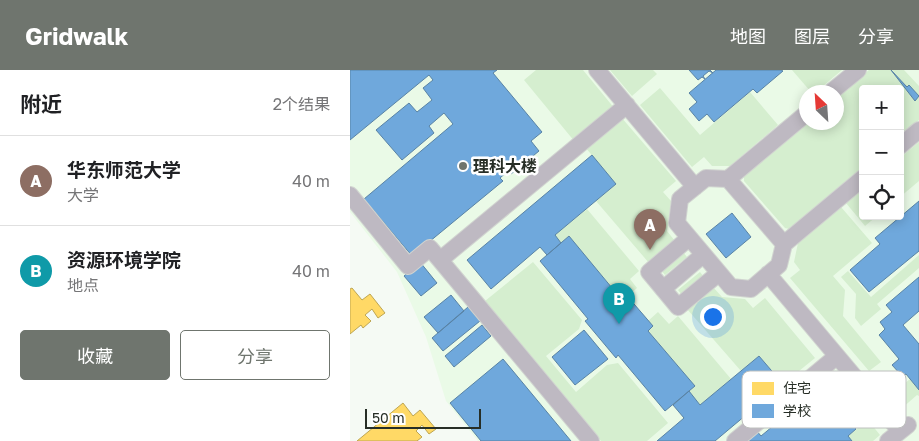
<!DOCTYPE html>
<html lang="zh">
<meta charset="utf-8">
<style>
body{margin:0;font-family:"Golos Text","Noto Sans SC",sans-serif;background:#f6f6f6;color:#202124}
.controls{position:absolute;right:15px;top:15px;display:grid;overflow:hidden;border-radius:5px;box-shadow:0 2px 12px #0003}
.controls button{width:45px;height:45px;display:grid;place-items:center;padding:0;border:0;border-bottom:1px solid #e0e0e0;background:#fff;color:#202124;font:25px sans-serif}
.compass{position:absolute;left:449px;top:15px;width:45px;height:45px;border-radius:50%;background:#fff;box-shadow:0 2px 12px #0003;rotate:335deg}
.scale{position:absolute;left:15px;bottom:12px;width:116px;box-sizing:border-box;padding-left:5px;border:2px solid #272e26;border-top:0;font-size:14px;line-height:18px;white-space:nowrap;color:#272e26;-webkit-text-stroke:4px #fff;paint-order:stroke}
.you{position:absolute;left:362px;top:246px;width:18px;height:18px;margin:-12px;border:4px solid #fff;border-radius:50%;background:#1a73e8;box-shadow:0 0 0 8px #1a73e833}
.badge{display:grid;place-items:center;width:32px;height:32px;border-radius:50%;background:#6f756e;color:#fff;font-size:16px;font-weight:700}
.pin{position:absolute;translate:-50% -41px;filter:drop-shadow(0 1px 2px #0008)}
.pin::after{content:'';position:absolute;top:26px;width:18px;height:15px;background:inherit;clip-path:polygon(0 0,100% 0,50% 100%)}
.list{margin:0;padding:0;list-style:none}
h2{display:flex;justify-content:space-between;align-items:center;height:65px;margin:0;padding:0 20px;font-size:21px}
h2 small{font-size:16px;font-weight:400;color:#757577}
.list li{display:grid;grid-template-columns:32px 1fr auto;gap:15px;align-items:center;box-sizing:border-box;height:90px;padding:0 20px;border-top:1px solid #e0e0e0}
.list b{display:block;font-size:19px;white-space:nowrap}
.list p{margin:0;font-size:16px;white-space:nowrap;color:#757577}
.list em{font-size:16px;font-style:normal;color:#757577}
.actions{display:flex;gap:10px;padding:15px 20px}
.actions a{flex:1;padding:11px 0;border:1px solid #6f756e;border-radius:5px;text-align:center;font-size:18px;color:#6f756e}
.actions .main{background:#6f756e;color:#fff}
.icon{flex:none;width:28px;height:28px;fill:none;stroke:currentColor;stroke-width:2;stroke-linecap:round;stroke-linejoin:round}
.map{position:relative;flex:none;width:569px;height:371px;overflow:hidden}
header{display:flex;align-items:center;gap:30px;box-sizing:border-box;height:70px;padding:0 25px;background:#6f756e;color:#fff}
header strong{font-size:24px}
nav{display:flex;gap:28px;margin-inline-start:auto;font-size:18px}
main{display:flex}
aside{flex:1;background:#fff}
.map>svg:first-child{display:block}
</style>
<header>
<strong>Gridwalk</strong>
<nav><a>地图</a><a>图层</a><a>分享</a></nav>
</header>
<main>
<aside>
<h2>附近<small>2个结果</small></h2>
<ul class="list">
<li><span class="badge" style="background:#8d6e63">A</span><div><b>华东师范大学</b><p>大学</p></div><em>40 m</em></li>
<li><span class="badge" style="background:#0f9aa8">B</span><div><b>资源环境学院</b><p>地点</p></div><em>40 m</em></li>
</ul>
<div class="actions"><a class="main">收藏</a><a>分享</a></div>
</aside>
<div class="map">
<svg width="569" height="371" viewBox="0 0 569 371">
<rect width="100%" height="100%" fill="#f5faf4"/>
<path fill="#eafae7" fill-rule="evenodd" d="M0,0H569V371H128L96,331L76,267L47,202L0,142ZM513,19H550V146H513ZM457,22H487V52H457Z"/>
<path fill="#d5eecf" d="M186,0H233L265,39L225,72L174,10Z
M260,0H303L307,4L282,26Z
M442,0H492L466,22H461Z
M519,0H554L569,16V50L550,66V19H513V97L439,159L435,158L394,111V105L457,53L487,52V27Z
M310,18L350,65L400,22L428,55L380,96H362L354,87L342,97L290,35Z
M271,47L326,111L313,122L321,131L317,161L325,171L299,193L246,131L266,114L235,77Z
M569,72V111L550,127V88Z
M513,119V146H527L515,156L496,133Z
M491,137L522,173L483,206L495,220L493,246L531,292L519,301L440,208L450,200L444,192L448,173Z
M237,139L289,201L280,209L287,218L278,226L273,220L267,224L219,167L211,173L205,165Z
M333,182L337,187L315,205L311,200Z
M569,185V198L527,234L531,239L511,256L505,248L506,224L491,207L498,201L521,227Z
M183,192L232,250L229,259L196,286L226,322L257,295L268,293L318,353L297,371H251L135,231Z
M350,202L354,207L332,225L328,220Z
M363,217L372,227L395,229L403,238L415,228L465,288L433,314L409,286L391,301L337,239Z
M308,242L319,254L328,246L381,309L350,335L339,321L345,316L298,261L303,256L298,251Z
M560,309L569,320V326L567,325L551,339L540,326Z
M518,350L530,365L523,371H502L498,366Z"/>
<path fill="#ffd966" stroke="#bea653" d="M2,218L12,230L20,224L35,243L28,248L22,239L15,245L21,251L13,258L11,255L0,264V219Z
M53,333L63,346L70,340L86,359L79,364L72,355L66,361L72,367L67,371H7Z"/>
<path fill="#6fa8dc" stroke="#5983a5" d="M0,0H147L143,3L192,62L181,71L189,81L161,104L158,101L150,108L153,111L62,186L14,129L103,54L94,43L79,56L84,63L52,90L26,60L59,33L67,42L82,30L73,18L83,10L79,5L0,70Z
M339,0H360L363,3L359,1L353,6L355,9L352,7L348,10Z
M366,0H431L433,1L407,23L403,19L364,52L357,44L349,51L339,39L347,32L339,23Z
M541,0L557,17L559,15L569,26L565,31Z
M242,85L266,114L205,165L211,173L197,185L190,177L141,219L117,190Z
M569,131V181L519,222L500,200L530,174L525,168Z
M382,143L401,167L376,188L356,164Z
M219,166L267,224L272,220L303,256L298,261L345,316L315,341L268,285L266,288L235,251L238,249L190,191Z
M70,192L87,213L71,226L54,206Z
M569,207V241L553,255L569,274V320L556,304L552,306L542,295L549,289L529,265L535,259L530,252L542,242L536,235Z
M101,225L114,241L88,263L74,247Z
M118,237L130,251L93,281L82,268Z
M132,255L141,266L104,297L95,286Z
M234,260L258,289L225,315L202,287Z
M409,286L433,314L365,371H307L334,348L323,335L339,321L350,335Z
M153,289L221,371H131L100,333Z
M463,323L483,347L491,341L506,359L498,366L502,371H392L406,360L411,366Z"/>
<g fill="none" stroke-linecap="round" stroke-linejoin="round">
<defs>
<path id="minor" d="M247,0L345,117
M481,22L508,0
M550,76L569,60
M356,108L378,109L434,174L429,195L401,219L381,217L327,153L330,129Z
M378,109L457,43
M0,125L58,196L80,178L90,190L277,35
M339,168L299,202L328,237L369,203
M434,174L513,108
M90,190L241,371
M418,204L550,361
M313,219L353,185
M385,371L487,286
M538,371L558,355"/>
</defs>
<use href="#minor" stroke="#d1d4d0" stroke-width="18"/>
<use href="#minor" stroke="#beb9c2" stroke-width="16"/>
</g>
<circle fill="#6f756e" stroke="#fff" stroke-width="2" cx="113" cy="96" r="5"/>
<g text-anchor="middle" stroke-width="5" stroke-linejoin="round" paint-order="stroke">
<g font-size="16" font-weight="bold" fill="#272e26" stroke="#fff" text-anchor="start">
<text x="123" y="102">理科大楼</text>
</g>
</g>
<rect x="392" y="301" width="164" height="57" rx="8" fill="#fff" stroke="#bec0be" stroke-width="1"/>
<rect x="402" y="312" width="22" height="13" fill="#ffd966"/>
<rect x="402" y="334" width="22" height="14" fill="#6fa8dc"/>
<g font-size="14" fill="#272e26">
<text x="433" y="323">住宅</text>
<text x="433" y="346">学校</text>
</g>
</svg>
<div class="controls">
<button>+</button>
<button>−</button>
<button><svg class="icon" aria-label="locate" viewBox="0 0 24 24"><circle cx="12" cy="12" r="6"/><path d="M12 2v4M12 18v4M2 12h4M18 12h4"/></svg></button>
</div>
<svg class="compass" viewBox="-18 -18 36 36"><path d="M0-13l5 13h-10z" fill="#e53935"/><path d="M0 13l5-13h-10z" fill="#757577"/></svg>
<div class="scale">50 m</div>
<div class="you"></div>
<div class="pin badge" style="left:300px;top:180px;background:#8d6e63">A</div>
<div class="pin badge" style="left:269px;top:254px;background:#0f9aa8">B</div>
</div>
</main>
